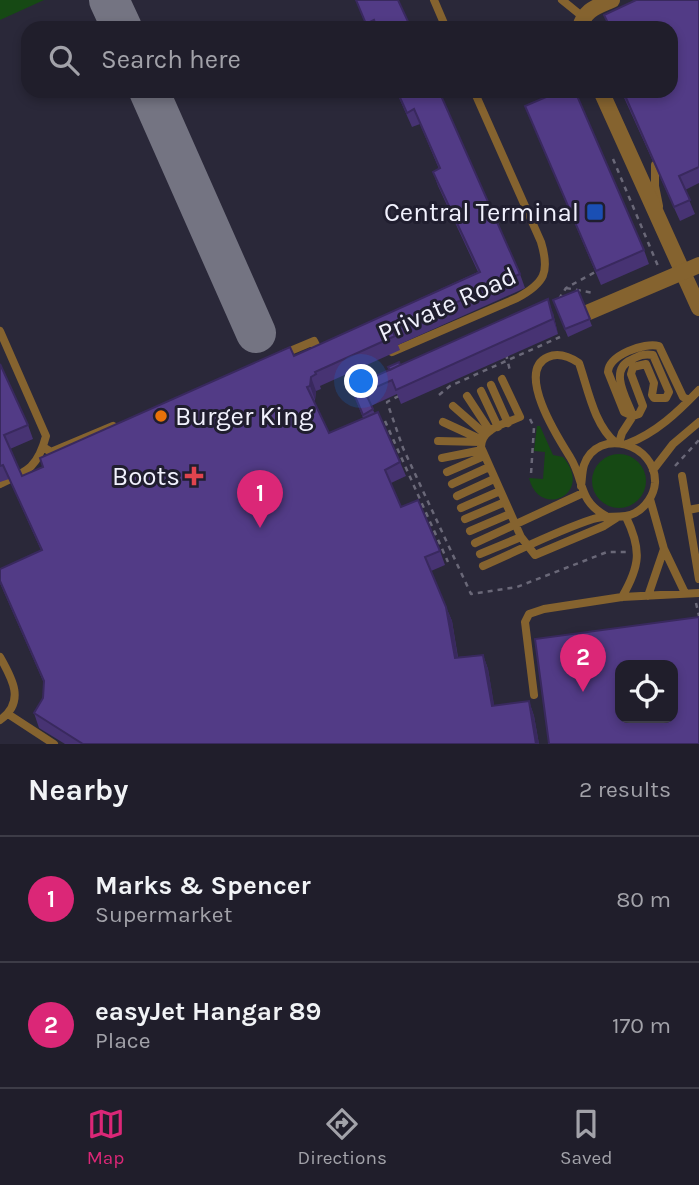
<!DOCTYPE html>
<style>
body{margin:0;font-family:Karla,sans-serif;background:#282733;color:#f1f3f6}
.controls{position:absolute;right:21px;bottom:21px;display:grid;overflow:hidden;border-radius:14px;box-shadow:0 4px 10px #0003}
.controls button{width:63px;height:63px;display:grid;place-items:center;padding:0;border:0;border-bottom:2px solid #3d3c47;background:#201e2b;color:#f1f3f6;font:35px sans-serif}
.you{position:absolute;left:362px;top:382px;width:24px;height:24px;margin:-18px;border:5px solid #fff;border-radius:50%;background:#1a73e8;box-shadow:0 0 0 10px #1a73e833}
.badge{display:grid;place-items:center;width:46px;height:46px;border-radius:50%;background:#db2777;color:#fff;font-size:23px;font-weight:700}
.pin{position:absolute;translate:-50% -58px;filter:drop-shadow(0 2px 4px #0008)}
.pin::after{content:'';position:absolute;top:37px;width:24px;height:21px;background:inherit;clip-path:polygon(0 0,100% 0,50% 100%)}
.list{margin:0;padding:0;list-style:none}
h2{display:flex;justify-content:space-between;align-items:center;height:91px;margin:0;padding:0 28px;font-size:30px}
h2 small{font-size:23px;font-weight:400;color:#a2a2a9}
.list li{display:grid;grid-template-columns:46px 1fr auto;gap:21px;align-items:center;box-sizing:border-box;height:126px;padding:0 28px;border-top:2px solid #3d3c47}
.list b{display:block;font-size:26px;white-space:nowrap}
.list p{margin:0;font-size:23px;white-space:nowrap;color:#a2a2a9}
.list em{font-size:23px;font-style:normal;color:#a2a2a9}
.icon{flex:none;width:38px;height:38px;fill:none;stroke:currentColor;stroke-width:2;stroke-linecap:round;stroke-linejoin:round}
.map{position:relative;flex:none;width:699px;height:744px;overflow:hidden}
.search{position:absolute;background:#201e2b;box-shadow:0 4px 10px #0003;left:21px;right:21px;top:21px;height:77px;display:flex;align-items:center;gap:18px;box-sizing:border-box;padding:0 24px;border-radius:21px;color:#a2a2a9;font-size:26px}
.sheet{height:343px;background:#201e2b}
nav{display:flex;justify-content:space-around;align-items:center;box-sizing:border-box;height:98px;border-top:2px solid #3d3c47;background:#201e2b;font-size:19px;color:#a2a2a9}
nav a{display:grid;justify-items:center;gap:4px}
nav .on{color:#db2777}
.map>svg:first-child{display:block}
</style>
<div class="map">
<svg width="699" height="744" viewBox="0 0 699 744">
<rect width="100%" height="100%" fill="#2a2839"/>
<path fill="#164914" d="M0,0H44L0,20Z
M537,426H540L553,455L563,457C595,494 539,520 529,478L543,479L545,452L534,451Z
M592 481a27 27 0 1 1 54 0a27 27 0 1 1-54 0Z"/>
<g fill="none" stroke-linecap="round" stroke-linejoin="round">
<path stroke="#747482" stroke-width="40" d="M109,0L122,28
M149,91L256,333"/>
<path stroke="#6a6878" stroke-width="2.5" stroke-dasharray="5 5" stroke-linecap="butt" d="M613,159L658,266
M566,288L594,293
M559,299L566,288L597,271
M506,354L510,371
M439,395L450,386L560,337
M399,396L387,402L403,448L471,594L517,587L607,552H626
M530,419L534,427L531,474
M385,421L448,562
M675,466L699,440
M696,603L699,616"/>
<path stroke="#85632f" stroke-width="8" d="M434,0L446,28
M562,0L583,17
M655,165V186L659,206
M0,331L46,436C38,467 28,471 0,484
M392,352L517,298C545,283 550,272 541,242L474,91
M283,354L314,341L321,355
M502,379L520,417C505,424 481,428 481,447L521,537L535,555L604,526L618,517
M491,385L508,423
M481,391L498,427
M467,396L490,431
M453,406L485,434
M443,422L482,440
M438,441L481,442
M619,443L622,433L633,416C627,399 608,370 631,360C638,356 644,353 653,355L669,392L666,398H654L652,395L654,383L646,364L633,367L631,374L643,406L639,414L633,416L624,412L608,372C609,355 644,342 659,346L683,397L689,400
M627,444C656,433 678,412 699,390
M43,447L51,452L113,426
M442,458L482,450
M653,470L673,444L699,422
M447,472L484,456
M682,476L699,579
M452,484L489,467
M457,496L494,479
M650,499L664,549L685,593
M461,508L500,491
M688,510L699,508
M606,516C577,500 585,481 570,457C558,438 515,371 548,357C559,352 570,357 579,363C588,389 594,425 616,443
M465,519L505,502
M470,531L510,514
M475,543L583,493
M480,554L521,537
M483,566C520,550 556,531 593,519C607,514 622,520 635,513C646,507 654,495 655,483C657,444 598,426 584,465C582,471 582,480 581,486
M648,596L664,549
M622,597C640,566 642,550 626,517
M0,657C12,678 26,702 0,720
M534,695L525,622L529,614L544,609L622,597L699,593
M8,714L54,744"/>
<path stroke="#85632f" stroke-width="16" d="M580,28C584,10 596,7 612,0
M601,91L699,308"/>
<path stroke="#85632f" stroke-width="16" d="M575,318L699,265"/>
</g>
<path fill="#473373" d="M356,0L411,28H367Z
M699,0V183L685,190L695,214L680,221L621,91H671L608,25L604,15Z
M396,91H439L520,274L525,288L398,345L400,350L320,386L321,389L316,391L315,400L314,401L329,433L363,418L351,387L400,365L553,313L558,334L401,404L397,394L371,406L400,462L406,476L391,483L401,507L440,551L445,565L431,571L452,621L458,657L483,655L488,669L494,706L529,701L534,716L539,744H65L39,728L34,713L43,698L44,683L0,583V569L41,550L9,479L0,482V364L28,425L33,439L10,449L22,476L294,356L478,272L438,186L433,172L439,169L420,124L412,127Z
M525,106L644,250L649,264L601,285Z
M578,290L592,326L568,337L556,308Z"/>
<path fill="#39295e" d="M548,299L553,313L558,334L553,319Z
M311,377L316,391L315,400L310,386Z
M446,607L452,621L460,672L455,658Z
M483,655L488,669L497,721L492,706Z
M529,701L534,716L539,744H536Z"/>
<path fill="#523b86" stroke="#39295e" stroke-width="2" fill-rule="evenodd" d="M356,0H398L411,28H377L374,20L366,24Z
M636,0H699V167L679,176L690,200L674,207L623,91H671V28H602L609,25L604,15Z
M397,91H439L520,274L392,331L395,336L315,372L316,374L311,377L310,386L307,387L329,433L378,412L400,462L385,470L401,507L418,500L440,551L425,557L446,607L455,658L483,655L492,706L529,701L536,744H83L34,713L43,698L44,681L0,581V569L42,550L3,465L0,466V364L28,425L4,435L22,476L43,467L40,458L290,347L294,356L480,272L433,172L440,168L414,109L407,113Z
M560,91H575L644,250L596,271L525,106Z
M578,290L590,319L565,329L553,300Z
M548,299L553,319L396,390L392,380L365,392L373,409L363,415L351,387Z
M399,362L400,365L390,370L388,367Z
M699,617V744H549L535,639ZM620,665H673V718H620Z"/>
<rect fill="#1a4fb4" stroke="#201e2f" stroke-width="2.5" x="586" y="203" width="18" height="18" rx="3.5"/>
<circle fill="#e8710a" stroke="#201e2f" stroke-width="2.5" cx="161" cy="416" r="7"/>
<path fill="#e0444e" stroke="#201e2f" stroke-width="2.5" d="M190.5 465.5h7v7h7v7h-7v7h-7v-7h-7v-7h7z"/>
<g text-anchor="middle" stroke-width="6" stroke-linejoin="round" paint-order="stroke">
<g font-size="26" fill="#f1f1fd" stroke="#201e2f" text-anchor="end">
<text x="579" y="221">Central Terminal</text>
<text x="175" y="425" text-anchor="start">Burger King</text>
<text x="180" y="485">Boots</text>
</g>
<g font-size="26" fill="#f1f1fd" stroke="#201e2f">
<text transform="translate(447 304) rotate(-24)" y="9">Private Road</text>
</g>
</g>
</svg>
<div class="controls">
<button><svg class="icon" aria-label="locate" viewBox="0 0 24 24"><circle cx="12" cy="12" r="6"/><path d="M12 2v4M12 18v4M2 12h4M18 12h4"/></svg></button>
</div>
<div class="you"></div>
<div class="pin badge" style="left:260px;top:528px">1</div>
<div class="pin badge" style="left:583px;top:692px">2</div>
<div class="search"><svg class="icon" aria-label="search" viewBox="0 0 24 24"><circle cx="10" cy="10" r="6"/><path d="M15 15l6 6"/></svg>Search here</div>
</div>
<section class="sheet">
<h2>Nearby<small>2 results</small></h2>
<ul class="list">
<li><span class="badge">1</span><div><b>Marks &amp; Spencer</b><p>Supermarket</p></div><em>80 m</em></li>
<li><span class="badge">2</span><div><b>easyJet Hangar 89</b><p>Place</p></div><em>170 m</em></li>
</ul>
</section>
<nav>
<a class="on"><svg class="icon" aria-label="map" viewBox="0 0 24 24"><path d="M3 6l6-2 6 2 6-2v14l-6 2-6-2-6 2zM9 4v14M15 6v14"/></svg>Map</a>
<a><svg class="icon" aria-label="directions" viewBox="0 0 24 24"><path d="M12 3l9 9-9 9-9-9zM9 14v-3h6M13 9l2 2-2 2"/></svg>Directions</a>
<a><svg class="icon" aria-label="saved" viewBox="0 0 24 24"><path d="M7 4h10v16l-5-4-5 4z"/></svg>Saved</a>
</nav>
